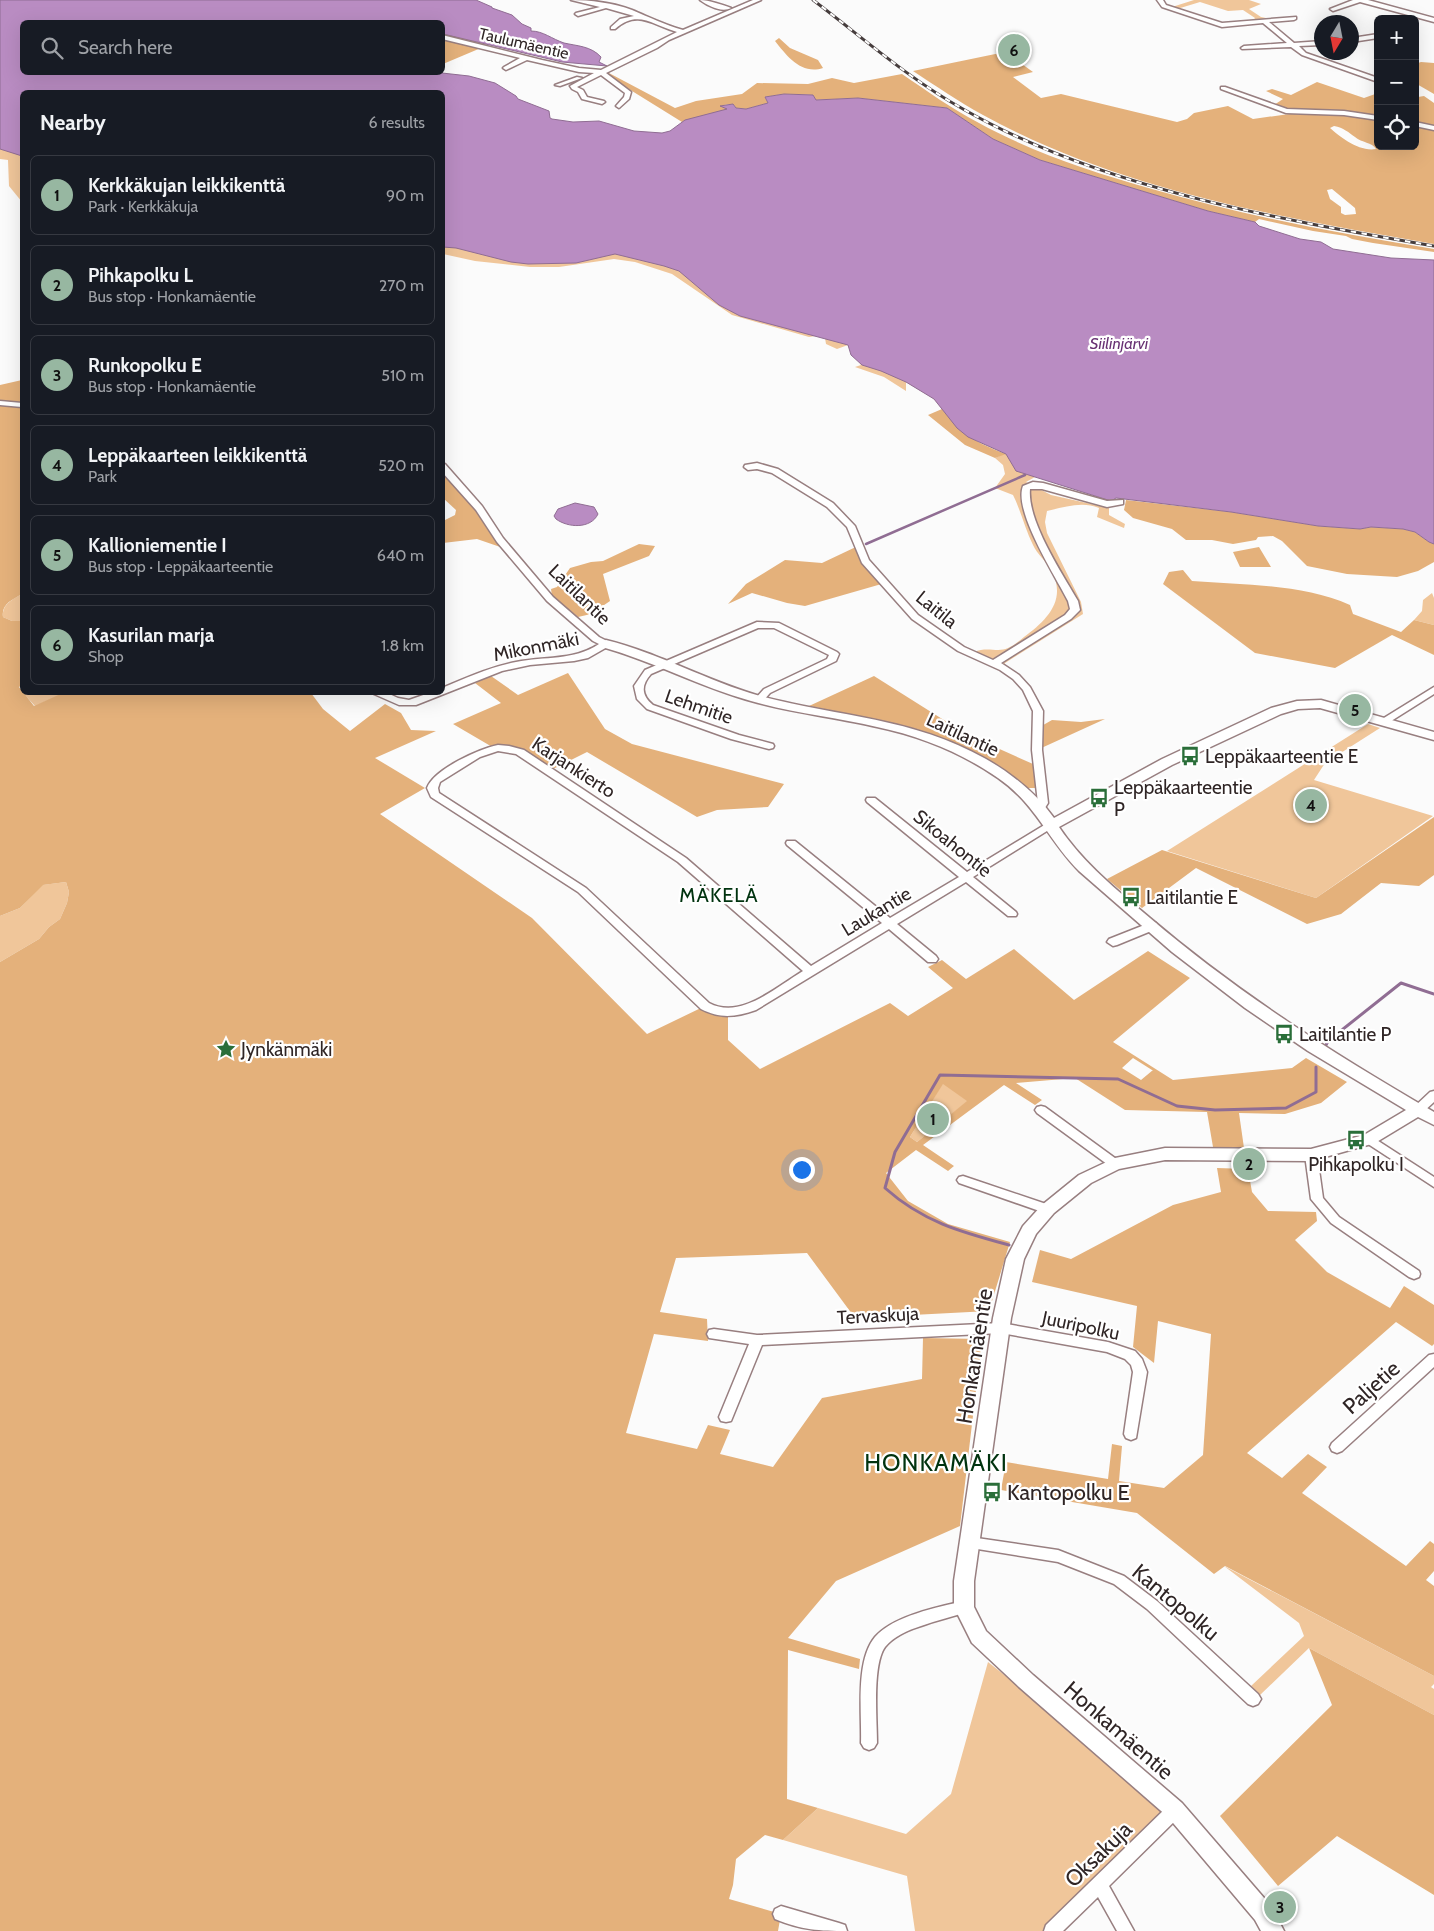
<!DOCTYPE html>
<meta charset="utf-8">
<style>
body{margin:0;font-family:Cabin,sans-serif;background:#20242c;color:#f1f3f6}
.controls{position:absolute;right:15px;top:15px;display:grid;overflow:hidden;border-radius:8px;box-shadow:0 5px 20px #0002}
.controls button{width:45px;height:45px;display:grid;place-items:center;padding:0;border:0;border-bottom:1px solid #363941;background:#171b24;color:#f1f3f6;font:25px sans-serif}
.compass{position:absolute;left:1314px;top:15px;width:45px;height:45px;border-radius:50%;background:#171b24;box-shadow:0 5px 20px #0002;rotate:190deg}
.you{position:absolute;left:801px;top:1169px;width:18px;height:18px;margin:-12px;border:4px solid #fff;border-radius:50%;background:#1a73e8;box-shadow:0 0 0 8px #1a73e833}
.badge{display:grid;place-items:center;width:32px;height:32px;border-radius:50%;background:#97b7a1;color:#111;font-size:16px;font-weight:700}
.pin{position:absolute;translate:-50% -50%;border:2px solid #fff;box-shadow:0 1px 5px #0006}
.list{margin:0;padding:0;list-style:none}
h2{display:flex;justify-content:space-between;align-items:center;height:65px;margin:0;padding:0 20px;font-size:21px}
h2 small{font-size:16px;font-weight:400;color:#9ea1a6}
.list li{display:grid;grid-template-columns:32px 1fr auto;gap:15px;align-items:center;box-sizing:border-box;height:80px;margin:0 10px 10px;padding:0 10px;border:1px solid #363941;border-radius:8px}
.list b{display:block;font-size:19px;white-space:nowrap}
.list p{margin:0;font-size:16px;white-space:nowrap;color:#9ea1a6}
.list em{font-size:16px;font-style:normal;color:#9ea1a6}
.icon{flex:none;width:28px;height:28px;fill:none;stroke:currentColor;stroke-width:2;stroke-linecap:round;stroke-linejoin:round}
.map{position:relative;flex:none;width:1434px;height:1931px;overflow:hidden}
.search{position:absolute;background:#171b24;box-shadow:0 5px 20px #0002;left:20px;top:20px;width:425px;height:55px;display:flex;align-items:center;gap:12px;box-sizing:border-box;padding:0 18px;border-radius:8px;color:#9ea1a6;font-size:19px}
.panel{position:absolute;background:#171b24;box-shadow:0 5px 20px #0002;left:20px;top:90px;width:425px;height:605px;border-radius:8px}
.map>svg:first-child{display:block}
</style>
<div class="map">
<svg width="1434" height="1931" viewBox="0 0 1434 1931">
<rect width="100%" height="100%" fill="#fbfbfb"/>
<path fill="#f0c69a" d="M1194,0H1249L1261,4L1249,9L1261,17L1271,19L1253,21L1255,18L1243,10L1228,11L1200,2L1177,9L1172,7Z
M0,133L22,145V202L9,186L8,160L0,159Z
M443,224L697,253L1053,467L1026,482L1051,495L1109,508V515L1125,524L1124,528L1097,517L1099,508C1082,501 1065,507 1047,511L1045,522L1047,533L1081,602L1083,614L1005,663L1003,668L974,652C988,646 997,653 1008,648C1013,646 1019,641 1024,637C1046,621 1068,600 1051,570C1046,561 1037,554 1033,545C1025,529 1021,511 1013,495L995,488L1005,474L1003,465L995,458L1005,453L957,428L934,399L906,382V391L884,377L855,367L861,365L848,345L837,349L826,344L825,338L816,336L809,337L732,315L672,274L635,262L614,259L559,267H530L475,261L443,254Z
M1432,593L1434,598V625L1414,620L1422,611L1423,600Z
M22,594V621H12L3,617C2,604 12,600 22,594Z
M23,693H65L35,706Z
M1368,724L1380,728L1325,763L1314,780L1433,816L1316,898L1167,851Z
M66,882L69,892L67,903L60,919L49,927L39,939L0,962V916L20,908L42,885Z
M943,1083L968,1101L917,1142L910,1137Z
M1224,1566L1434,1676V1684L1431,1687L1434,1689V1715L1309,1648L1260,1695L1251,1686L1304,1636L1299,1623Z
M988,1662L1175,1810L1050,1931H915L907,1876L783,1840L818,1808L906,1834L951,1794Z"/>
<path fill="#e4b17b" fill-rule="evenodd" d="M452,35L488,45L443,64V39Z
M779,38L790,48L818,60L823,68C801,75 787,56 775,41Z
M1005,52L1033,72L1013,77L1041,98L1061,94L1177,122L1187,119L1194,113L1228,106L1253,119L1296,113L1271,107L1283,99L1266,91L1272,89L1291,95L1317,82L1364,98L1378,93V146H1415V94L1418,97L1424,96L1434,103V244C1280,217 1122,191 983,115C959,102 936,86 913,71ZM1334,126C1344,128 1348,132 1355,137C1362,143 1372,142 1376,149C1359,152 1340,137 1330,128ZM1332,189L1355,208L1356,214L1345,215L1341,213V207L1330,199L1327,190Z
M1421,62L1434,63V94L1415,83V64Z
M607,72L675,108L696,101L742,94L757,83L808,84L832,78L854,83L902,74C927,91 952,109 979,123C1034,153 1092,172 1152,189C1245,216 1339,233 1434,249V252L1373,243L1352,239L1346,236L1313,231L1259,219L1255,222L1208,211L1040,160L993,139L947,108L858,98L815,100L813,95L784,94L765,97L768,103L746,109L736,108L733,104L724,105L727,109L726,110L682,122L603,73Z
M22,380V594C12,600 1,604 3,617L12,621H22V685L19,687L34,706L65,692L311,693L323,709L350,731L385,704L401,713L411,730L436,731L375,758L425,788L380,814L532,918L647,1034L705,1006L728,1014V1040L760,1069L890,1003L908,1016L953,988L928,967L942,960L966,979L1014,949L1074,1000L1148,951L1190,978L1113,1042L1173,1080L1292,1068L1306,1058L1347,1082L1321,1103L1285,1114L1239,1113L1244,1148L1213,1147L1207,1112L1125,1110L1075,1078L1016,1083L1042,1100L1035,1105L1004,1085L923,1145L954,1166L948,1171L916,1150L886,1173L908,1201L948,1224L1010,1242L989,1311L855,1318L807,1253L676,1258L660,1312L707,1319L708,1341L654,1334L626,1433L697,1449L708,1425L730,1430L720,1454L773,1467L822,1398L922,1379L923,1338L982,1339L960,1526L836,1581L788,1638L860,1659L859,1669L788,1650L787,1799L818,1808L783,1840L765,1835L736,1859L733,1885L729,1899L781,1914L778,1931H0V962L39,939L49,927L60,919L67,903L69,892L66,882L43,885L20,908L0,916V403H2L0,400V385ZM1133,1058L1152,1070H1153L1141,1080L1122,1068ZM943,1084L967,1101L917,1142L910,1137Z
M942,409C963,435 974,442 1006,454L995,458L965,445L928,415Z
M442,467L509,550L477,539L443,543V521L455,515L456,510L443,498Z
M1126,500L1231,512L1318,526L1360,529L1371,527L1403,529L1415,532L1429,542L1434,544V562L1418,571L1397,577L1347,574L1307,566L1282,541L1273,536L1258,537L1256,540L1233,544L1212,540H1186L1172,529L1133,518L1124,510Z
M639,544L655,546L649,556L603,574L610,601L591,614L578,617L552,596L551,589L557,587L570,568L591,562L603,561Z
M860,545L865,561L885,583L805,606L787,603L752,593L728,604L746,584L785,560L822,563Z
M1259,547L1271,567H1240L1233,552Z
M1183,570L1192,581C1244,585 1302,584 1350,605L1353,614L1401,632L1414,620L1434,625V655L1392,635L1335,668L1255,653L1163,584L1169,572Z
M568,673L605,729L632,744L784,784L768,807L717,810L697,817L587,752L549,771L520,752L494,748L453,724L501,703L475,683L491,676L518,695Z
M874,676L966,734L1033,764L1036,788H1025C965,736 885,721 809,706Z
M1105,719L1037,750L1038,728L1052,720L1081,722Z
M1434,817V875L1419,886L1381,883L1341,914L1307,924L1196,868L1142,908L1107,879L1162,850L1316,898Z
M1217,1168L1248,1169L1252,1192L1268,1211L1316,1212L1317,1221L1295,1240L1327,1272L1390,1308L1404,1286L1434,1305V1344L1432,1346L1396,1322L1247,1453L1282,1478L1308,1454L1327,1467L1302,1493L1406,1566L1430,1541L1434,1544V1571L1426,1580L1434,1586V1676L1225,1566L1214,1574L1137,1513L1001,1490L1006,1462L1108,1479L1112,1444L1122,1446L1119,1481L1164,1488L1203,1455L1211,1334L1158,1321L1154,1363L1133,1347L1137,1306L1032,1282L1040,1250L1071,1259L1173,1205L1221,1192Z
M1309,1648L1434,1715V1895L1337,1836L1278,1886L1220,1816L1332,1705Z"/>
<path fill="#b98cc2" stroke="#906d93" d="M0,0H476L492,7V8L512,15L522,24L531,28V31C543,31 552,39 564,43C577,46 591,46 601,57L599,62L607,66L562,62L443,34L442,22H22V72L442,73L469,76L495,83L516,96L518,99L549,111L550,118L552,119L573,122L599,121L634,131L662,133L670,131L685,120L727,109L720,106L733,104L736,108L746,109L768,103L765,97L784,94L813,95L816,100L858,98L947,108L993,139L1040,160L1208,211L1255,222L1259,226L1300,239L1321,242L1333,249L1391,258L1434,260V544L1429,542L1415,532L1403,529L1371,527L1360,529L1318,526L1231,512L1116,498L1111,501L1016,471L1006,454L968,437L957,428L934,399L906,382L881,371L862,365L851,355L848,345L740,316L719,305L679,271L664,266L615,254L576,263L528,264L511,262L456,248L443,247L442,92H22V156L0,149Z
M575,503L594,507L598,514C591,529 568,528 556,519L554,516L558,509Z"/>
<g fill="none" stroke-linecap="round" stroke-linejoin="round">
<path stroke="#906d93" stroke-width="2.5" d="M866,544L1025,475"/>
<path stroke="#906d93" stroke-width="3" d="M1326,1045L1328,1041L1401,983L1434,994
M1009,1245C961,1232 923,1222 885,1188L895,1152L940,1075L1118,1079L1177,1106L1215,1110L1286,1108L1316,1092V1067"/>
<defs>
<path id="minor" d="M571,0C590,0 614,3 632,10C649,17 665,25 683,30L753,0H761L669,40L657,48L606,73L631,92L629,99L619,108L616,106L624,97L625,93L601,75L577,87L583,90L587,97L604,101L605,102L602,104L582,99L578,92L572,89L570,86L594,73L579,72L527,60L506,70L503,68L504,67L520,58L442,39V35L542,60L579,68L601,70L677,32C652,25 638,9 615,29H611V27L620,19L634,16L606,8L578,16L575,14L576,13L600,7Z
M700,0C708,0 724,5 731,8C722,13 708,6 700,0Z
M1157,0H1163L1166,5L1222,23L1296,17V19L1294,20L1269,22L1294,43L1322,41V45L1299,46L1306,53L1378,78V82L1302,55L1291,47L1242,49L1241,48L1244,46L1287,43L1263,23L1222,27L1162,7Z
M1353,0H1368L1434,18V22L1360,2L1333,11L1330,9Z
M1378,34V38L1352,42V38Z
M577,77L582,78L560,86L555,85Z
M1221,87H1225L1287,109L1344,111L1378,116V120L1344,115L1286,113L1221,89Z
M1415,122L1434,126V130L1415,126Z
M0,401L22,403V407L0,405Z
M757,463L778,469L833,503L855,526L869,560L918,615L964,647L993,660L1065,615L1070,609L1068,601C1056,577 1013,511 1023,486L1033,482L1043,483L1107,501L1123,500V504L1107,507L1042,489H1030C1027,521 1062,573 1078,601L1080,610L1071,619L1001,663L1019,675L1030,687L1043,711L1042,750L1048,803L1043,811H1035L1034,809L1038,803L1032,750L1033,711L1023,690L1013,679L1000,670L958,651L912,619L862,563L847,527L827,507L772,473L757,469L748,470L744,467L745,465Z
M442,464H445L482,506L503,538L553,597L599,637L609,642V646L588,658L574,661L530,665L502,671L416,705H399L374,694L372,692H385L398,698L409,700L432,692H442V688C466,678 490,667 516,662C545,656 573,661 599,644L593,641L547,601L497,542L476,510L442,472Z
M757,622L779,623L837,652L839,654L836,661L770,693L763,701H757L755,699L764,689L827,659L829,655L774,628H758L651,674C641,685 641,695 653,705L739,735L773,744L774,746L773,748L769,749L731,739L647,709L637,699L634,686L645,670Z
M1434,687V694L1388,723L1384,724L1379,721Z
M498,745L509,746L524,750L686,858L811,966L882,923L787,845L786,843L787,841H795L890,918L959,877L867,802L866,800L867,798H875L967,872L1046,824L1050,823L1055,826L973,877L1016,912L1017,914L1016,916H1008L966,882L897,924L936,956L938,959L936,962H928L889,929L756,1010C736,1017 720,1019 701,1009L578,892L431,797L427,788C434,769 479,749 498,745ZM498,751L516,754L678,862L803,971C776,987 741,1020 709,1003L586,888L439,793L438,788L440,782L480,757Z
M1152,922L1156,923L1158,926L1156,929L1117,945L1113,946L1107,942L1109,939Z
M1434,1091V1102L1422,1113H1414L1412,1110L1414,1107L1430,1092Z
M1041,1106L1045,1107L1119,1161L1121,1164L1119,1167H1111L1037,1113L1035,1110L1037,1107Z
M1369,1135L1434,1177V1187L1365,1142L1363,1139L1365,1136Z
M1311,1151L1315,1152L1317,1155L1323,1198L1339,1217L1419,1271L1420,1274L1419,1277L1414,1279L1409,1277L1331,1223L1311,1199L1305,1155L1307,1152Z
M963,1176L1052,1206L1054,1209L1052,1212L1048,1214L959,1183L957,1180L959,1177Z
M1001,1323L1108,1342L1135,1351L1142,1359L1147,1372L1136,1438L1131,1440L1126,1438L1124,1434L1133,1372L1131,1365L1125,1359L1107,1352L1001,1333L762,1345L731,1421L726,1422L721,1421L719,1417L749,1344L709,1338L707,1334L709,1330L714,1329L757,1335Z
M1434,1354V1367L1342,1451L1337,1453L1332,1451L1330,1447L1332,1443L1429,1355Z
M970,1537L1058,1550L1124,1576L1157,1601L1258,1694L1261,1699L1258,1704L1253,1706L1248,1704L1147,1609L1114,1584L1058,1562L965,1547L963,1543L965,1539Z
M964,1601L969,1603L971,1607L969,1611C953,1617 937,1620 921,1626C908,1630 893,1637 885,1647C872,1665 877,1720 877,1743L874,1748L869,1750L864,1748L861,1743C862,1713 855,1661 875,1637C893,1616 938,1607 964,1601Z
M1175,1803L1181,1805L1183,1810L1181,1815L1109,1886L1134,1931H1117L1098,1897L1063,1931H1044L1046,1925L1169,1805Z
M781,1906L839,1923L845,1925L847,1931C819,1931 802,1930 775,1919L773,1914L775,1909Z"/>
<path id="tertiary" d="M606,640C659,653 707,681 760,696C838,717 912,717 986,759C1012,774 1036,793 1054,818L1162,759L1271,708L1297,701L1321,700L1434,732V740L1320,708L1298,709L1281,714L1172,765L1059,827C1083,863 1117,890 1150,918C1238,993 1334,1054 1434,1112V1125L1418,1117L1375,1143L1311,1161L1165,1160L1119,1169L1091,1183L1054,1213L1036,1234L1024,1259L1011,1318L974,1581V1607L986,1631L1033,1675L1182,1803L1271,1906L1284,1931H1261L1255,1920L1168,1817L1019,1687L972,1643L954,1607V1581L993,1318L1006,1259L1023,1226L1042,1205L1079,1175L1115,1158L1165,1148L1311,1149L1364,1135L1406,1110L1308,1051L1245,1008L1172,952L1079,871C1048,840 1037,805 998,778C962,753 920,736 877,727C835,717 792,713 751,701C700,687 653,661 602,647L600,644Z"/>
</defs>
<use href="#minor" stroke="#987f80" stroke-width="3"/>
<use href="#tertiary" stroke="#987f80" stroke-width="3"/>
<use href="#minor" fill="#fff" fill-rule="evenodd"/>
<use href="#tertiary" fill="#fff" fill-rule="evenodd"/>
<defs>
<path id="rail" d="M813,0C862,37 909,79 963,109C1103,189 1277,219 1434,246"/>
</defs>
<use href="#rail" stroke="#463d3d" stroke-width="3"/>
<use href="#rail" stroke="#fff" stroke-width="2" stroke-dasharray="5.5" stroke-linecap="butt"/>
</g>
<defs>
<symbol id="bus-bare" viewBox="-9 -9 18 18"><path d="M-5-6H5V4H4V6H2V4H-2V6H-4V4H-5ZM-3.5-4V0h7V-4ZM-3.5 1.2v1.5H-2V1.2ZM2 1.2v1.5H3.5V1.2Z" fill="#2a6e39" stroke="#fff" stroke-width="2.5" paint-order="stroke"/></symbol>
<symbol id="sight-bare" viewBox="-9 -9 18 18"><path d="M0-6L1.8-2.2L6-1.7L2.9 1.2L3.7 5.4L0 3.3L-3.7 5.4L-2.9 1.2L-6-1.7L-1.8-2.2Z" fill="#2a6e39" stroke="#fff" stroke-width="2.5" paint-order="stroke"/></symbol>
</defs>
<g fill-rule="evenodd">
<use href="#bus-bare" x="1176" y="742" width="28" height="28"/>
<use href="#bus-bare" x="1085" y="784" width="28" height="28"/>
<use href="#bus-bare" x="1117" y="883" width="28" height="28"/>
<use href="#bus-bare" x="1270" y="1020" width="28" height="28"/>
<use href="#sight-bare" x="212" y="1035" width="28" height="28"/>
<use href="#bus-bare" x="1342" y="1126" width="28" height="28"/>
<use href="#bus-bare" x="978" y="1478" width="28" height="28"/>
</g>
<g text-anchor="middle" stroke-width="4.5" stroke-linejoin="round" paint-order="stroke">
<g font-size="16" fill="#2f2525" stroke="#fff">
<text transform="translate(524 43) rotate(13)" y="6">Taulumäentie</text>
</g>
<g font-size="16" font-style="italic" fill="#683173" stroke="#fff">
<text x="1119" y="349">Siilinjärvi</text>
</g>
<g font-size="19" fill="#2f2525" stroke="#fff">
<text transform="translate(580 594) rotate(44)" y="7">Laitilantie</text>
<text transform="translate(937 609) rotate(39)" y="7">Laitila</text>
<text transform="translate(536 646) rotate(-11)" y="7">Mikonmäki</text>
<text transform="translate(699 706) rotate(19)" y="7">Lehmitie</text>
<text transform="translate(963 734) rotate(25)" y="7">Laitilantie</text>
<text transform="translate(574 767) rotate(33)" y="7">Karjankierto</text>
<text transform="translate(953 843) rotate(39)" y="7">Sikoahontie</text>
<text transform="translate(876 911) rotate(-31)" y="7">Laukantie</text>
<text transform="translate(878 1315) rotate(-3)" y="7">Tervaskuja</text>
<text transform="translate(1081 1325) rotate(12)" y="7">Juuripolku</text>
</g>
<g font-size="19" fill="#2f2525" stroke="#fff" text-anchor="start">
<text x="1205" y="763">Leppäkaarteentie E</text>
<text x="1114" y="794">Leppäkaarteentie<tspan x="1114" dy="22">P</tspan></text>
<text x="1146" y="904">Laitilantie E</text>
<text x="1299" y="1041">Laitilantie P</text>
<text x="241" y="1056">Jynkänmäki</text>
<text x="1356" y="1171" text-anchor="middle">Pihkapolku I</text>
</g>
<g font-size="20" letter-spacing="1" fill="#01330f" stroke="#fff">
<text x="719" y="902">MÄKELÄ</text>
</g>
<g font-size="22" fill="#2f2525" stroke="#fff">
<text transform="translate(974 1356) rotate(-81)" y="8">Honkamäentie</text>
<text transform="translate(1371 1387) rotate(-42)" y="8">Paljetie</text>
<text transform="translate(1176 1602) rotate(40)" y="8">Kantopolku</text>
<text transform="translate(1119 1730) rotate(41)" y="8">Honkamäentie</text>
<text transform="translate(1098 1854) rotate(-44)" y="8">Oksakuja</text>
</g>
<g font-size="22" fill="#2f2525" stroke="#fff" text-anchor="start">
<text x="1007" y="1500">Kantopolku E</text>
</g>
<g font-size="24" letter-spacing="1" fill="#01330f" stroke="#fff">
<text x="936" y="1471">HONKAMÄKI</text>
</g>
</g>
</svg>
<div class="controls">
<button>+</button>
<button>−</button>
<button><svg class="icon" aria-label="locate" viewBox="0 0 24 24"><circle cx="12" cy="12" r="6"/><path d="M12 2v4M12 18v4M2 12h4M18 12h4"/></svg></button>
</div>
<svg class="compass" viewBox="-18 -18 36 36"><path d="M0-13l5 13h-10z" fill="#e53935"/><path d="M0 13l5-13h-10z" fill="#9ea1a6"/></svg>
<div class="you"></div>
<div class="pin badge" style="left:933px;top:1119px">1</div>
<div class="pin badge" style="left:1249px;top:1164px">2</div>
<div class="pin badge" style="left:1280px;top:1907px">3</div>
<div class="pin badge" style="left:1311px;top:805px">4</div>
<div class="pin badge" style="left:1355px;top:710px">5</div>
<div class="pin badge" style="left:1014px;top:50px">6</div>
<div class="search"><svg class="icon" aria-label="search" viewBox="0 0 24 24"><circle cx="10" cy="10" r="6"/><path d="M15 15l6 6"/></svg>Search here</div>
<section class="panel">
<h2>Nearby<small>6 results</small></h2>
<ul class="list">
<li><span class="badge">1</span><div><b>Kerkkäkujan leikkikenttä</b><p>Park · Kerkkäkuja</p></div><em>90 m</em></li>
<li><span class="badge">2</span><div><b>Pihkapolku L</b><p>Bus stop · Honkamäentie</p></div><em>270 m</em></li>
<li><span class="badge">3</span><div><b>Runkopolku E</b><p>Bus stop · Honkamäentie</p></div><em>510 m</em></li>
<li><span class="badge">4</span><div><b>Leppäkaarteen leikkikenttä</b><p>Park</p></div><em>520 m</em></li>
<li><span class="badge">5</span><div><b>Kallioniementie I</b><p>Bus stop · Leppäkaarteentie</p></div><em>640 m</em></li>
<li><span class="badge">6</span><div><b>Kasurilan marja</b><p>Shop</p></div><em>1.8 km</em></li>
</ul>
</section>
</div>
